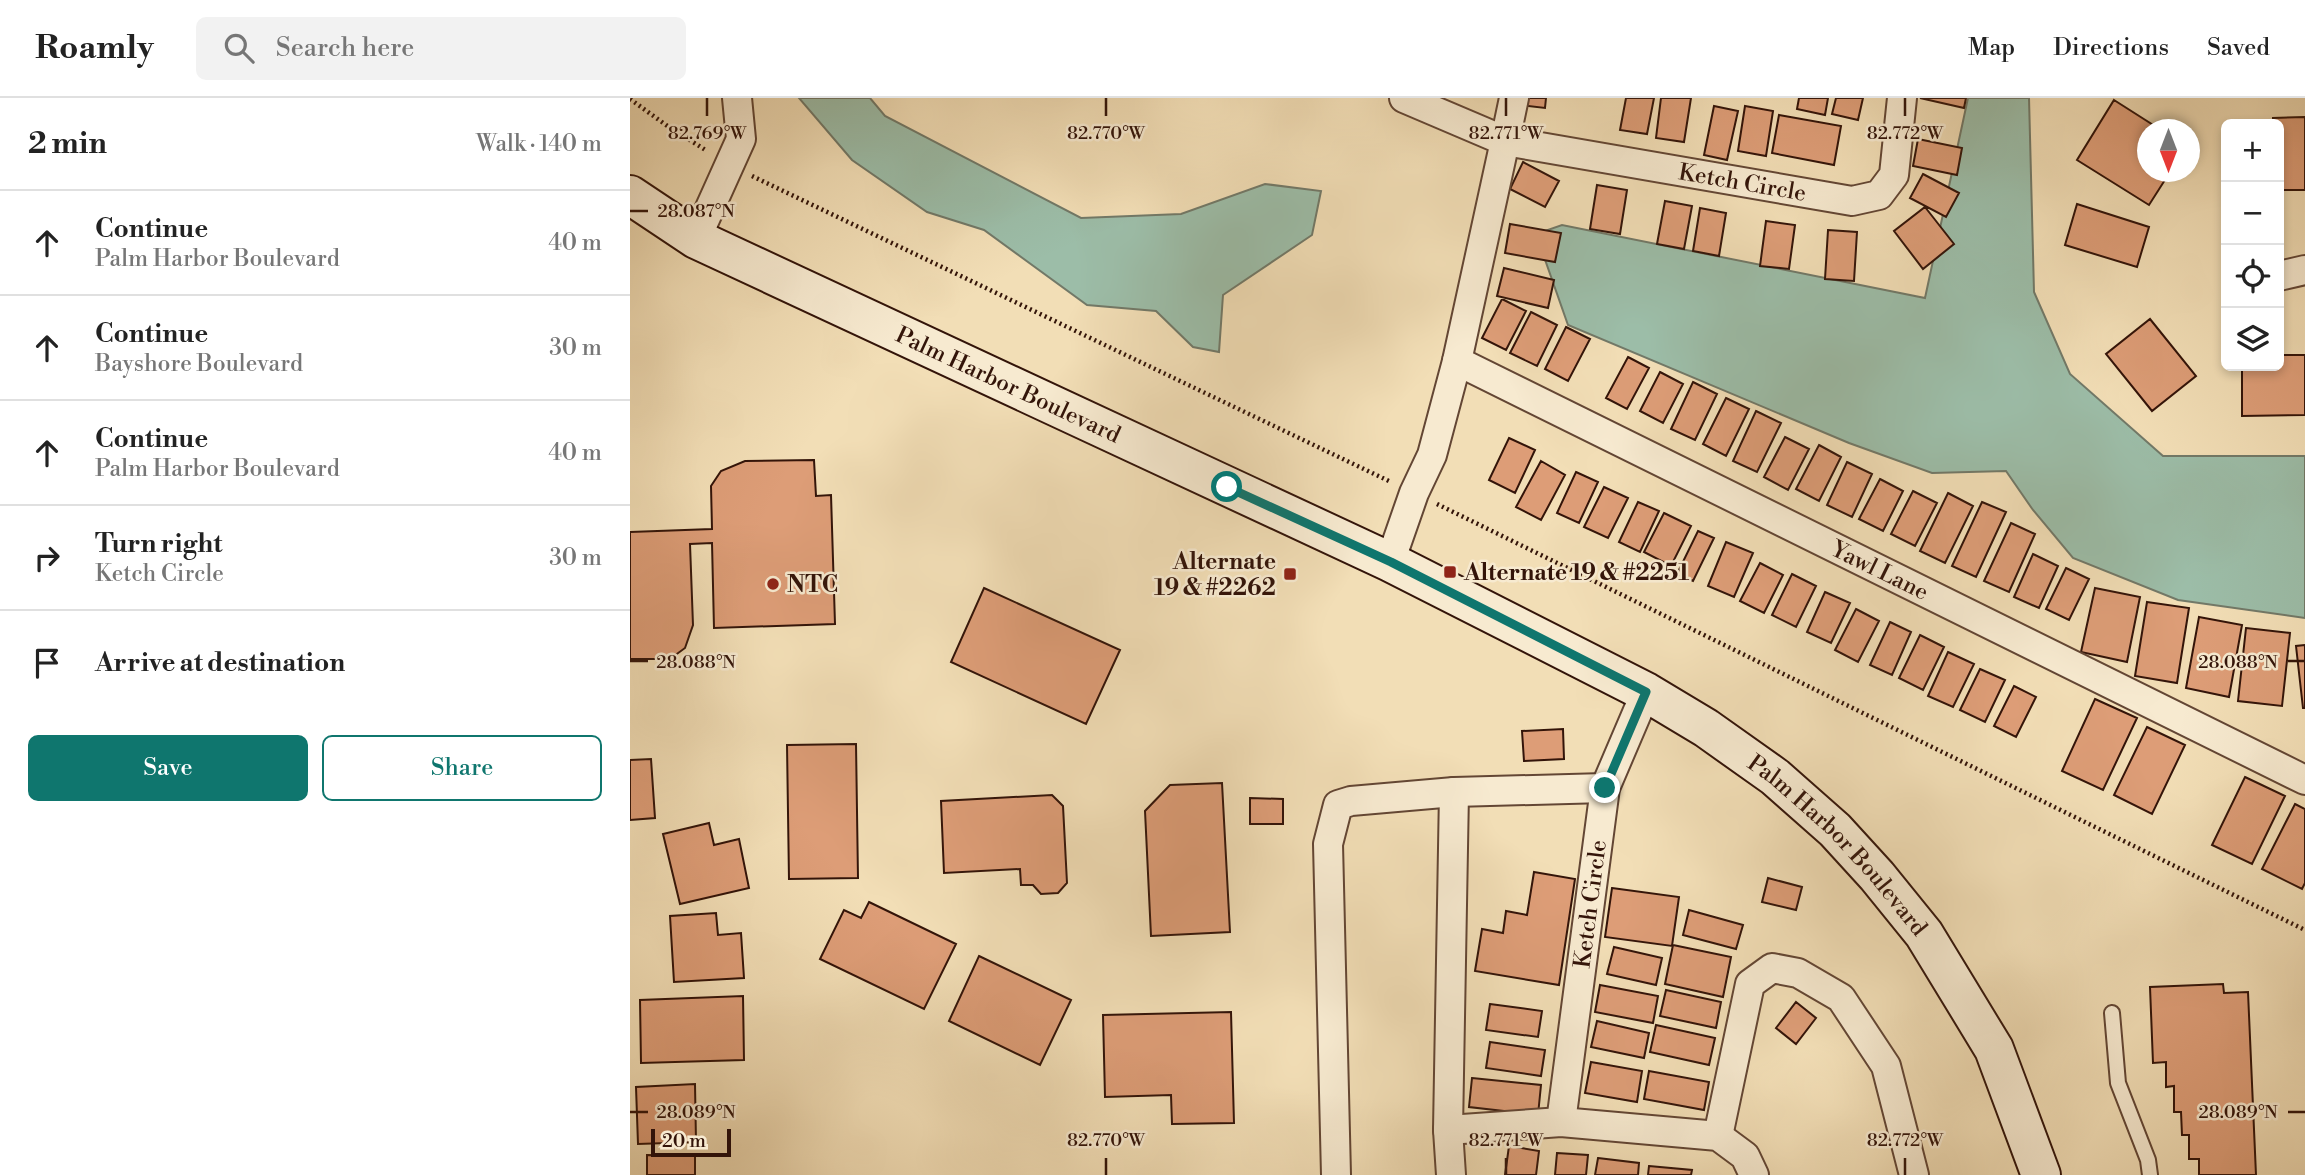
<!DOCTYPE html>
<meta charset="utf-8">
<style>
body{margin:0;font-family:"Libre Bodoni",serif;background:#f2f2f2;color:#222}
.controls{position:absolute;right:21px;top:21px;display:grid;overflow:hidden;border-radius:10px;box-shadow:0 4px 10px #0003}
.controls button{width:63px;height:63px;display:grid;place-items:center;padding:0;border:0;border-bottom:2px solid #e0e0e0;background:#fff;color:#222;font:35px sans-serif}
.compass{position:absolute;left:1507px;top:21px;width:63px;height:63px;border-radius:50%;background:#fff;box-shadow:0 4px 10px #0003;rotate:180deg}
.scale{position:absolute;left:21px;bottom:18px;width:80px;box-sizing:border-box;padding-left:7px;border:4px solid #331409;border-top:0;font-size:19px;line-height:24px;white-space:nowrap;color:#331409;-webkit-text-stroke:5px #f7ead0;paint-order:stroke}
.stop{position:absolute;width:21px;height:21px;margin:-16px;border:5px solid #0f766e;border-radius:50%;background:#fff}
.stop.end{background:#0f766e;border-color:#fff;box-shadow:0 2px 7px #0008}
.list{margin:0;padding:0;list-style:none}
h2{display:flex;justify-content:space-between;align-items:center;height:91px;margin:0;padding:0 28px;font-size:30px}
h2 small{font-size:23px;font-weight:400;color:#767676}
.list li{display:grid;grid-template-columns:46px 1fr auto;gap:21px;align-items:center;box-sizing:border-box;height:105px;padding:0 28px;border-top:2px solid #e0e0e0}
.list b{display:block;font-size:26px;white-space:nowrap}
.list p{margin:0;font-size:23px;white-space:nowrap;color:#767676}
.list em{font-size:23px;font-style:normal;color:#767676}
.actions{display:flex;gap:14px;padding:21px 28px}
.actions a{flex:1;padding:16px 0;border:2px solid #0f766e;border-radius:10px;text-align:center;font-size:24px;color:#0f766e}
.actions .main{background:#0f766e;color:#fff}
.icon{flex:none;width:38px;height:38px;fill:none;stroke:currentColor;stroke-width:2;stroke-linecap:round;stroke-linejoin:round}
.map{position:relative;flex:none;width:1675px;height:1077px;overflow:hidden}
header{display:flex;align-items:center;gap:42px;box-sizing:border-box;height:98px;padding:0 35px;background:#fff;border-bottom:2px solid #e0e0e0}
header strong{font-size:33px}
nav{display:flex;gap:38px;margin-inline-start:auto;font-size:24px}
.search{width:490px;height:63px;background:#f2f2f2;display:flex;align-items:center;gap:18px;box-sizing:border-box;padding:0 24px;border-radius:10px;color:#767676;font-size:26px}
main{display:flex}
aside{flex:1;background:#fff}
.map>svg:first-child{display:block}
</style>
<header>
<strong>Roamly</strong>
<div class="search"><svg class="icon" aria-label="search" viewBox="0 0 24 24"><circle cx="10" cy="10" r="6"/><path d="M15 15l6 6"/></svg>Search here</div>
<nav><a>Map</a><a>Directions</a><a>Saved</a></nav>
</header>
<main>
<aside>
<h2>2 min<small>Walk · 140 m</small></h2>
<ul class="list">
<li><svg class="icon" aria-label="ahead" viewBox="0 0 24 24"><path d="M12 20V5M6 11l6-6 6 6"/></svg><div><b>Continue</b><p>Palm Harbor Boulevard</p></div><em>40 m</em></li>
<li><svg class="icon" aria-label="ahead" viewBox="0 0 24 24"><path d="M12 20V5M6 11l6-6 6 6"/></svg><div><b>Continue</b><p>Bayshore Boulevard</p></div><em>30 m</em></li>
<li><svg class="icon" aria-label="ahead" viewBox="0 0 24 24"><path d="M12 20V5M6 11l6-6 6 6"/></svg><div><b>Continue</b><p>Palm Harbor Boulevard</p></div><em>40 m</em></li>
<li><svg class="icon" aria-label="right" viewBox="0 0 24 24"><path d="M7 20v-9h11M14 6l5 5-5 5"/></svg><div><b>Turn right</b><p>Ketch Circle</p></div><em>30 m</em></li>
<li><svg class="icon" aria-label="arrive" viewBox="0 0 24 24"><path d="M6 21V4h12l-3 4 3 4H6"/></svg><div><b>Arrive at destination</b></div></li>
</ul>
<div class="actions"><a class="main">Save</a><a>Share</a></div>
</aside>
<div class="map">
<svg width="1675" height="1077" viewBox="0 0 1675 1077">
<rect width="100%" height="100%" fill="#f2deb6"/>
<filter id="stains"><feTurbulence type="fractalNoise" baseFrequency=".00286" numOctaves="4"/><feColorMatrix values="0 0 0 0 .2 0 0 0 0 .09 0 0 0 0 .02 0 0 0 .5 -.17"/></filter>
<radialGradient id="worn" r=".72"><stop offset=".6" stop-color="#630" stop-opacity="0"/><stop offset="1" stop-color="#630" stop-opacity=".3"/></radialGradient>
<path fill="#9cbda8" stroke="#727968" stroke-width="2" d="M169,0H240L255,18L451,120L551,116L635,86L691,93L682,137L593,197L589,254L563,249L526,213L457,207L354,132L297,114L222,62Z
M1338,0H1399L1404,194L1440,276L1533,358H1675V520L1548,502L1443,460L1403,412L1376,373L1302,375L1219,345L938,227L906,136L932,127L1295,200Z"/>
<path fill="#dd9d77" stroke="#331409" stroke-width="2" d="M890,0H916L915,10L889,7Z
M996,0H1024L1017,36L990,32Z
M1031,0H1061L1054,44L1026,40Z
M1169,0H1198L1195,17L1167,11Z
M1206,0H1233L1228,22L1202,16Z
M1290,0H1336L1334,10Z
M1484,2L1531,32H1518V74H1540L1519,107L1447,62Z
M1084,8L1108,13L1097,62L1074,57Z
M1115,8L1143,13L1136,58L1108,53Z
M1149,17L1211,28L1204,67L1142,55Z
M1675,19V92H1649V26H1643V20Z
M1288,41L1332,50L1327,77L1283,68Z
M893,64L929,83L915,109L880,91Z
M1293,76L1329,95L1316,119L1280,100Z
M967,87L997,92L990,136L960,131Z
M1035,103L1062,108L1054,151L1027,146Z
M1447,106L1519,129L1507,169L1435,147Z
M1295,109L1324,146L1293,171L1264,133Z
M1070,110L1096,115L1089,158L1063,153Z
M1136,123L1165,127L1159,171L1130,168Z
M880,126L931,135L925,164L875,155Z
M1198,132L1227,134L1224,183L1195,181Z
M874,170L924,182L918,210L867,198Z
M872,201L896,213L876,252L852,240Z
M901,214L927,227L907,268L880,255Z
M1520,221L1566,278L1522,313L1476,256Z
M936,229L960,241L938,283L915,271Z
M1649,257H1675V317L1612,318V268H1649Z
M998,259L1019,270L997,311L976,300Z
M1030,274L1053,286L1033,325L1010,313Z
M1063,284L1087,296L1065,342L1041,331Z
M1096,300L1119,311L1096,358L1073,346Z
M1126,313L1151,325L1127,374L1103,363Z
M1155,339L1179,351L1158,392L1134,379Z
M879,340L905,352L885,395L859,382Z
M1189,347L1211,359L1189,403L1166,391Z
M184,362L186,398L201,397L205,526L84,530L82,445L60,446L63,527L55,550L40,561H0V434L82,431L81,388L91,373L115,363Z
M911,363L935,377L911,422L886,409Z
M1217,364L1242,376L1222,419L1197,407Z
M946,374L968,384L949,425L927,415Z
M1250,381L1273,393L1253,433L1229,421Z
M974,389L998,400L978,440L954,429Z
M1283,393L1307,405L1285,448L1261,436Z
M1318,395L1343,408L1315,465L1290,453Z
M1008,404L1029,413L1010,454L989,444Z
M1352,404L1376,414L1346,479L1322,468Z
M1034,415L1061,428L1041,468L1014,454Z
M1381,425L1405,436L1379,494L1354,483Z
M1068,433L1084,440L1063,483L1047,476Z
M1096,444L1123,455L1104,499L1078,488Z
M1403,456L1428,468L1409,510L1384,499Z
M1130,465L1153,477L1134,515L1110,503Z
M1436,470L1459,481L1439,522L1416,511Z
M1162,476L1186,488L1166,529L1142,517Z
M354,490L490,552L456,626L321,564Z
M1465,490L1510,499L1497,564L1451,554Z
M1195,494L1220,505L1201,545L1177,534Z
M1517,504L1559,510L1547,585L1505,578Z
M1226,511L1249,523L1228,564L1205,552Z
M1569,519L1612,527L1599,599L1556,590Z
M1260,524L1281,534L1262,577L1240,567Z
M1616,530L1660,535L1652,608L1608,603Z
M1290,537L1314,549L1293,592L1269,580Z
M1675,547V610H1673L1666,548Z
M1318,554L1344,566L1323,609L1298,598Z
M1350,571L1375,582L1355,624L1330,612Z
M1384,588L1406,599L1386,639L1364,628Z
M1465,601L1507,620L1473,692L1432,673Z
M1517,629L1555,647L1522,716L1484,697Z
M933,631L934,661L894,663L892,633Z
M226,646L228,780L159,781L157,647Z
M21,661L25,720L0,722V662Z
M1615,679L1655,698L1622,766L1582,747Z
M592,685L600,834L521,838L515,713L540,687Z
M422,697L433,708L437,785L428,795L411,796L403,787H391L390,771L314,775L311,703Z
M620,700L653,701V726H620Z
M1665,706L1675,711V785L1672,791L1632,771Z
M79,725L84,747L109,741L119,790L50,806L33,736Z
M904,774L945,781L929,887L845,873L852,831L873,835L876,813L897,817Z
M1138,780L1172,789L1166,812L1132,804Z
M982,790L1049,799L1042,848L975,839Z
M239,804L326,846L294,911L190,861L214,812L231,820Z
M1059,812L1113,827L1106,851L1053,837Z
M86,815L88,837L111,835L114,880L44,884L40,818Z
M1043,847L1101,859L1093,899L1035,886Z
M984,849L1032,860L1026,887L977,876Z
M349,858L441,902L410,967L319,923Z
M1593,886L1594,895L1618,894L1626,1077H1569V1061H1559V1037H1552L1551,1014H1544V988L1536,989V964L1523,965L1520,889Z
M970,887L1028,898L1023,925L965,914Z
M1036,892L1091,904L1086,930L1030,918Z
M113,898L114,962L11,965L10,902Z
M1166,904L1186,920L1166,946L1146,930Z
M860,906L912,913L908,939L856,932Z
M601,914L604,1025L542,1026L541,997L475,999L473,917Z
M967,923L1019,935L1014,960L961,949Z
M1026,927L1085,940L1079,967L1020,954Z
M860,944L915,952L911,978L856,970Z
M961,964L1012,973L1007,1004L955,995Z
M1019,973L1079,984L1074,1012L1014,1001Z
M842,980L911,987L908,1017L839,1009Z
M65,986L66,1044L8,1046L6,989Z
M879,1048L909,1053L906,1077H875Z
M927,1055L958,1057L956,1077H925Z
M17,1057L65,1058V1077H17Z
M968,1060L1009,1065L1008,1077H965Z
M1019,1068L1062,1072L1061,1077H1018Z"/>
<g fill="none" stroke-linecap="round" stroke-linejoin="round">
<defs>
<path id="lane" d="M1482,915L1488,985L1518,1062L1520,1077"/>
<g id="street">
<path id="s1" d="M884,0L875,43L1222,103L1249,97L1264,77L1272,0"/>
<path d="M66,141L111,41L107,0"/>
<path d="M1649,178L1675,172"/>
<path id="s2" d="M827,263L1675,682"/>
<path d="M760,464L784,395L802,357L827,263L875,43L774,0"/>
<path id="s3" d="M931,1024L975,690L1016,594"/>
<path d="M818,1032L931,1024L1088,1038L1115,1058L1124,1077"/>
<path d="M1088,1038L1120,886L1142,870L1168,875L1211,900L1256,968L1284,1077"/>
<path d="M706,1077L698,746L708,707L721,703L824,694L975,690"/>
<path d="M821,1077L818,1032L824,694"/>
</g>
<g id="secondary">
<path id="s4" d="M0,97L66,141L760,464L1016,594L1076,630L1145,679L1205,732L1247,778L1294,836L1364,951L1411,1077"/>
</g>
</defs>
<use href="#lane" stroke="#634634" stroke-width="18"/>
<use href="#street" stroke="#634634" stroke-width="32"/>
<use href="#secondary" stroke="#331409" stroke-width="42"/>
<path stroke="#331409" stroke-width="4.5" stroke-dasharray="2 3.5" stroke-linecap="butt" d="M0,1L36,27L77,53
M122,78L761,384
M807,406L1675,832"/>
<use href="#lane" stroke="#f7ead0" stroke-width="14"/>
<use href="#street" stroke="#f7ead0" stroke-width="28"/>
<use href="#secondary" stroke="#f7ead0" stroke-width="38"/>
</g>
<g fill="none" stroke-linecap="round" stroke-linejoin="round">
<path stroke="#0f766e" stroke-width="9" d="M597,389L761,464L1016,594L975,690"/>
</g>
<path fill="none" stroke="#331409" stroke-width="2.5" d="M77,0V18M476,0V18M876,0V18M1275,0V18M0,113H18M0,563H18M1658,563H1675M0,1014H18M1658,1014H1675M476,1060V1077M876,1060V1077M1275,1060V1077"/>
<g fill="#8f2418" stroke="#f7ead0" stroke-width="2.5">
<rect x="813" y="467" width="14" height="14" rx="3.5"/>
<rect x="653" y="469" width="14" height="14" rx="3.5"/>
<circle cx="143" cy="486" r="7"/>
</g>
<g text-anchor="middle" stroke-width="5" stroke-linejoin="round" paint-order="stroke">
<g font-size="23" fill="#331409" stroke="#f7ead0">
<text dy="8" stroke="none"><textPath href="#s1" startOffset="285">Ketch Circle</textPath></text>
<text dy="8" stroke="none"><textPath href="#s4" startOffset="424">Palm Harbor Boulevard</textPath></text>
<text dy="8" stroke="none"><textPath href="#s2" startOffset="472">Yawl Lane</textPath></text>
<text dy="8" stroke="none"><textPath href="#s4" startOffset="1379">Palm Harbor Boulevard</textPath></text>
<text dy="8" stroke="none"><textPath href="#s3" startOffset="220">Ketch Circle</textPath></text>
</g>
<g font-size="23" font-weight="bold" fill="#331409" stroke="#f7ead0" text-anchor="start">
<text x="646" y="471" text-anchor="end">Alternate<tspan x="646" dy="26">19 &amp; #2262</tspan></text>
<text x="834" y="482">Alternate 19 &amp; #2251</text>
<text x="157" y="494">NTC</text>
</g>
</g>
<g font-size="18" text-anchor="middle" fill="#331409" stroke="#f7ead0" stroke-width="5" stroke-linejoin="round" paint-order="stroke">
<text x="77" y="41">82.769°W</text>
<text x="476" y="41">82.770°W</text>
<text x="876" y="41">82.771°W</text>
<text x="1275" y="41">82.772°W</text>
<text x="66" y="119">28.087°N</text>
<text x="1608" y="570">28.088°N</text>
<text x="66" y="570">28.088°N</text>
<text x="1608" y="1020">28.089°N</text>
<text x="66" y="1020">28.089°N</text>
<text x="476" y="1048">82.770°W</text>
<text x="876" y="1048">82.771°W</text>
<text x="1275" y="1048">82.772°W</text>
</g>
<rect width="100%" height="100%" filter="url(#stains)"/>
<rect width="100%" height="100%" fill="url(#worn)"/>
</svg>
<div class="controls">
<button>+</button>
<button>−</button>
<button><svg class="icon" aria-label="locate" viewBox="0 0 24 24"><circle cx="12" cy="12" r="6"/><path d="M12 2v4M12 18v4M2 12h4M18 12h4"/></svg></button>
<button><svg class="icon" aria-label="layers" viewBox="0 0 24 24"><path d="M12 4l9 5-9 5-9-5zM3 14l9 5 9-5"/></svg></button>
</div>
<svg class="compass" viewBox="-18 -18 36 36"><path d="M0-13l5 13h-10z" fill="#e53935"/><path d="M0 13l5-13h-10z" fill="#767676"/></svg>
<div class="scale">20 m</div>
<div class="stop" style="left:597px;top:389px"></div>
<div class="stop end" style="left:975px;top:690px"></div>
</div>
</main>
